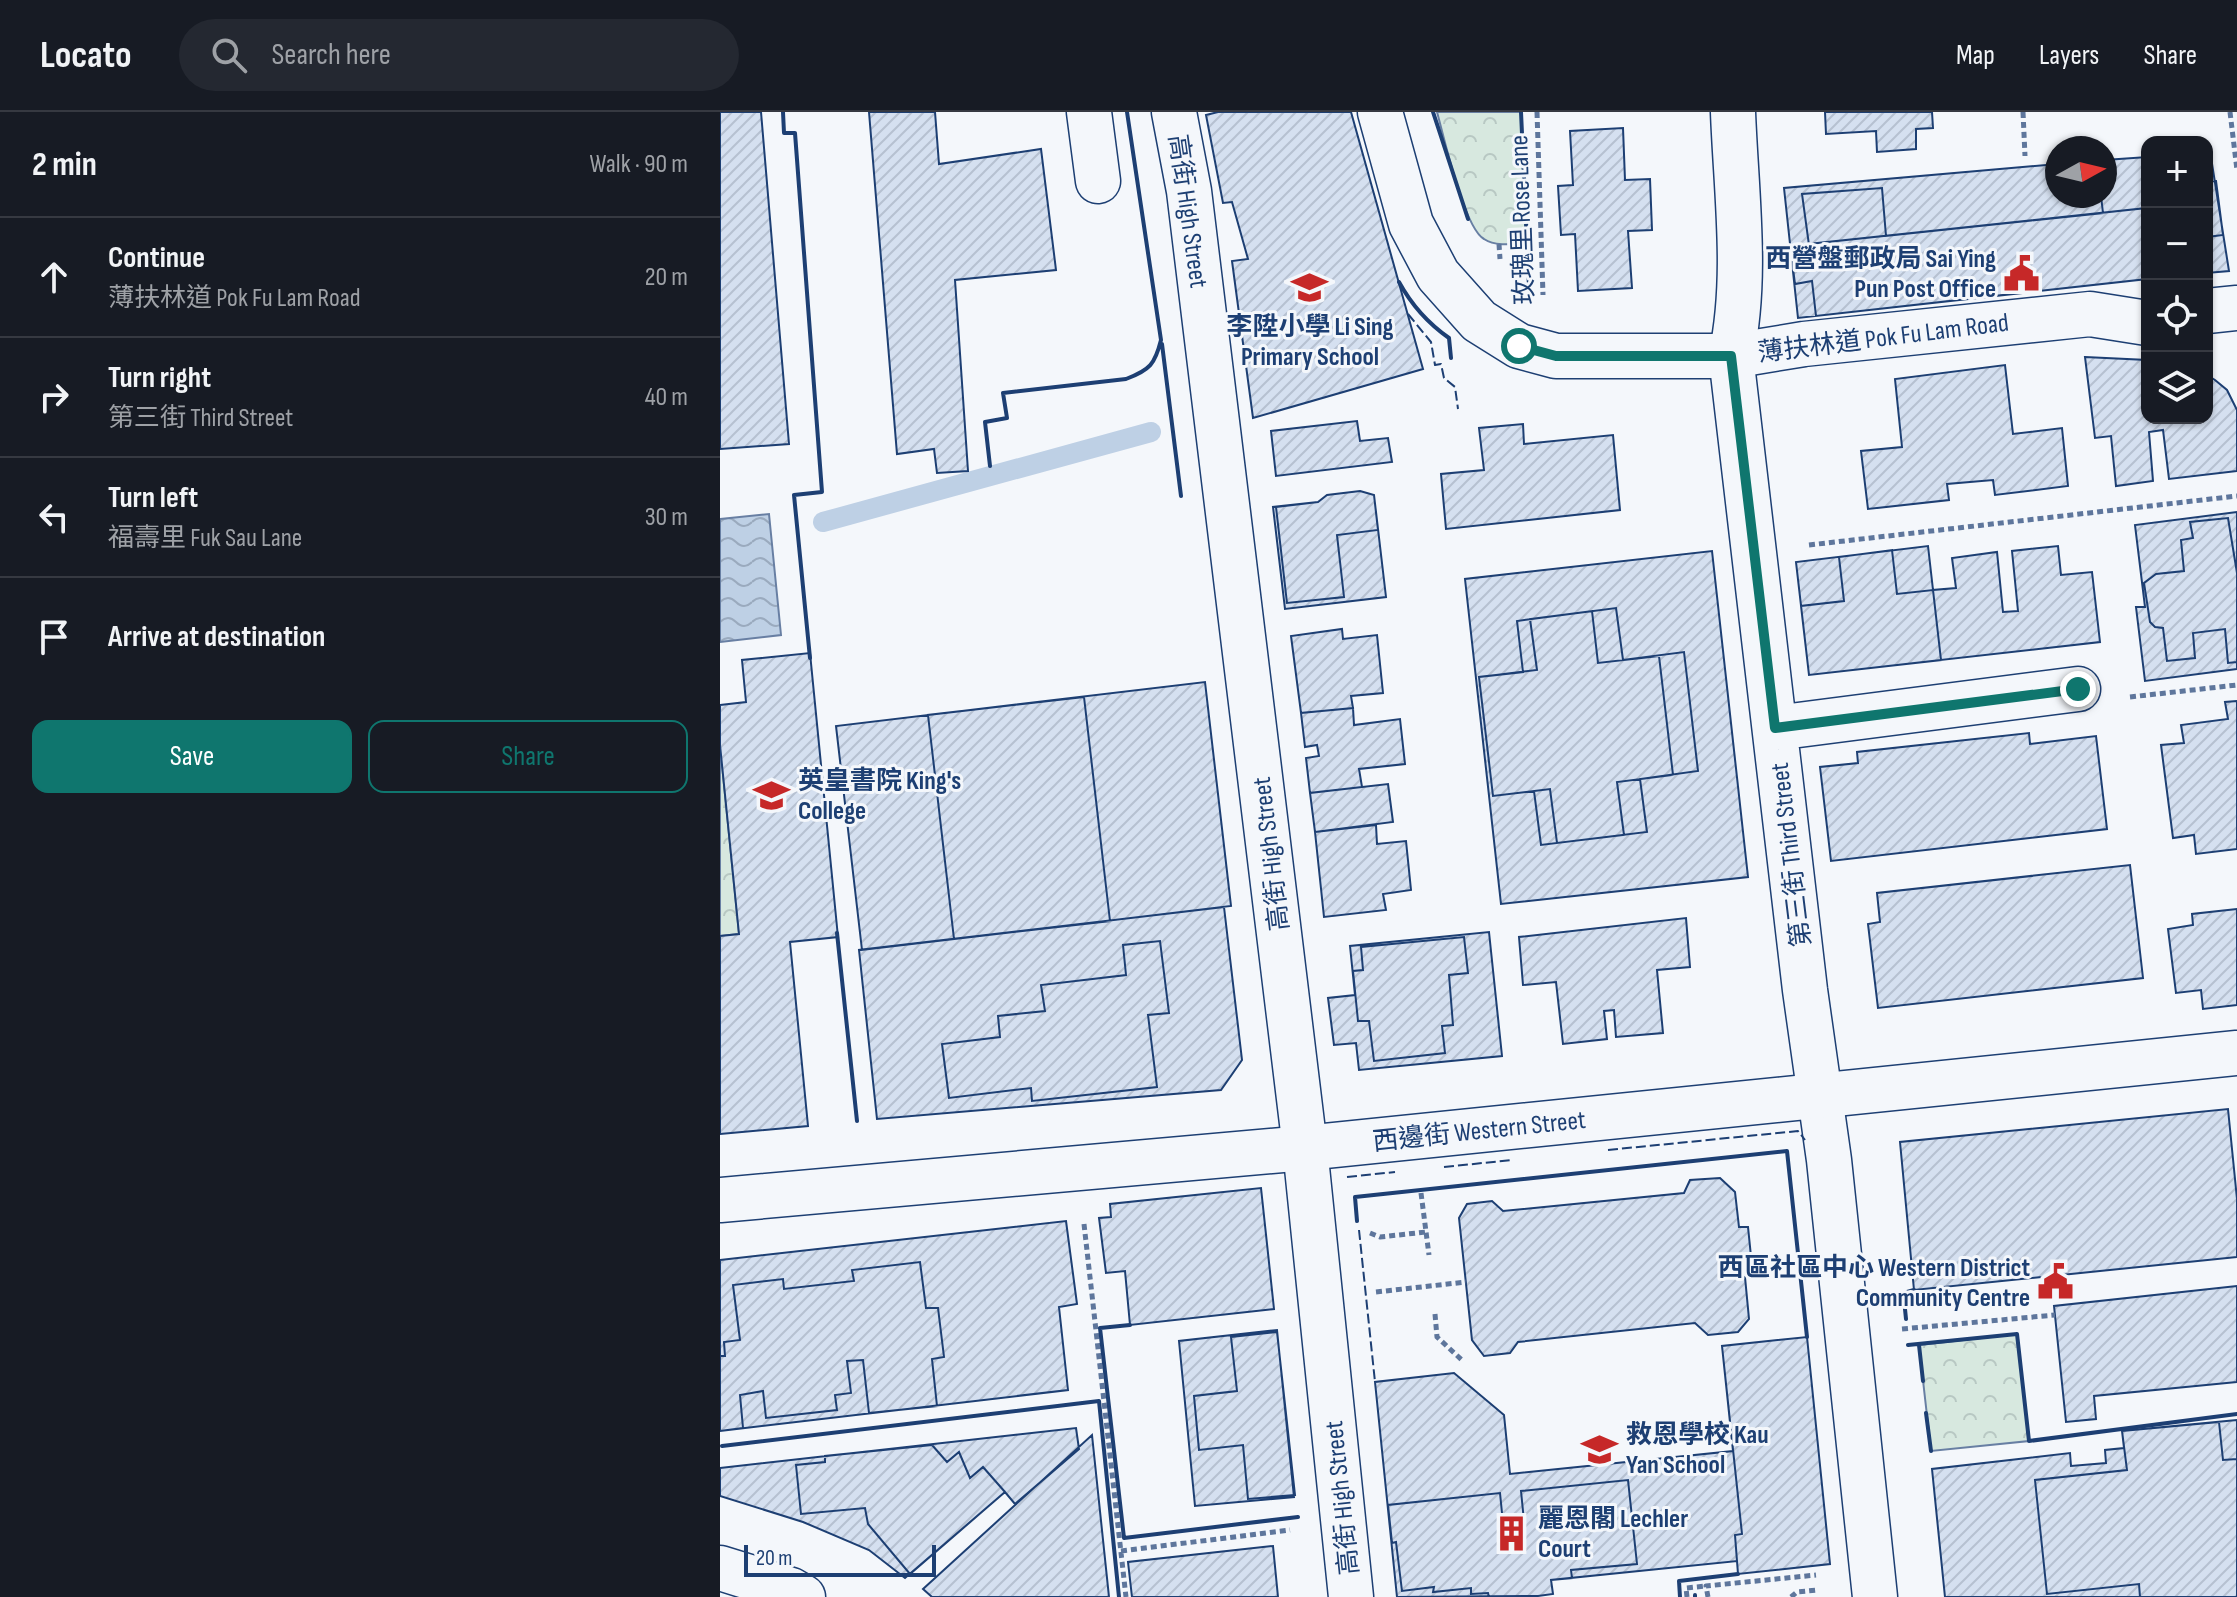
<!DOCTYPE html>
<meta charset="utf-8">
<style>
body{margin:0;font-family:"Sofia Sans Condensed","Noto Sans TC",sans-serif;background:#242831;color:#f1f3f6}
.controls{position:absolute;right:24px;top:24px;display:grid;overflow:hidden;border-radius:16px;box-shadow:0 2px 6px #0004}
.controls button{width:72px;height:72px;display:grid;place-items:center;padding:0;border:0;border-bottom:2px solid #363941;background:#171b24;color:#f1f3f6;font:40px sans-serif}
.compass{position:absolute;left:1325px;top:24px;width:72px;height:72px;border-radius:50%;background:#171b24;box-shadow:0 2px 6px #0004;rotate:82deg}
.scale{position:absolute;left:24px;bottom:20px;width:192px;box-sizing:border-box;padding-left:8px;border:4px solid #1d3f73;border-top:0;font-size:22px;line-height:28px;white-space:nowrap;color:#1d3f73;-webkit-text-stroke:6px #f4f7fb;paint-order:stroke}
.stop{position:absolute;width:24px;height:24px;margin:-18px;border:6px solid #0f766e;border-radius:50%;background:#fff}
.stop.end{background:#0f766e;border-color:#fff;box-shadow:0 2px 8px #0008}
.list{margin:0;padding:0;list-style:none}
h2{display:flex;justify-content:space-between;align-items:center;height:104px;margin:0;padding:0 32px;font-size:34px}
h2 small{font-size:26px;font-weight:400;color:#9ea1a6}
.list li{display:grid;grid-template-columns:52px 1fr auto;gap:24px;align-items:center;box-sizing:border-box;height:120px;padding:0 32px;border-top:2px solid #363941}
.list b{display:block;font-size:30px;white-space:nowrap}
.list p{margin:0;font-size:26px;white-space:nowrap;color:#9ea1a6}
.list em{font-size:26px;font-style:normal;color:#9ea1a6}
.actions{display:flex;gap:16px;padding:24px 32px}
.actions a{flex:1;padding:18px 0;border:2px solid #0f766e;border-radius:16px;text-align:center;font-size:28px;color:#0f766e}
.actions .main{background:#0f766e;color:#fff}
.icon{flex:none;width:44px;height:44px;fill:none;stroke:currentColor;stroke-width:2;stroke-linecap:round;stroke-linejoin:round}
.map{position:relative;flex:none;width:1517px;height:1485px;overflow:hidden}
header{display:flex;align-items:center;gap:48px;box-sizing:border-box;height:112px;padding:0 40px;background:#171b24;border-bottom:2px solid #363941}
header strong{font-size:38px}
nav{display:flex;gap:44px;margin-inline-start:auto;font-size:28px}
.search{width:560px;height:72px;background:#242831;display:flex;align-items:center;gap:20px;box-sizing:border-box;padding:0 28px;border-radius:44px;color:#9ea1a6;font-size:30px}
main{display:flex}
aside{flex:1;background:#171b24}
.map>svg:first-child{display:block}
</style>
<header>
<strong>Locato</strong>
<div class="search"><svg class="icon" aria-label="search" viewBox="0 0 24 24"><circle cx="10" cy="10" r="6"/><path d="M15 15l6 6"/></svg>Search here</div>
<nav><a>Map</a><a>Layers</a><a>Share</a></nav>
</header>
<main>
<aside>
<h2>2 min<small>Walk · 90 m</small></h2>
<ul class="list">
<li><svg class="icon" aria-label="ahead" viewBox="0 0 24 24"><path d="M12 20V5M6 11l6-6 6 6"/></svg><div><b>Continue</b><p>薄扶林道 Pok Fu Lam Road</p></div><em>20 m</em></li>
<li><svg class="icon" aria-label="right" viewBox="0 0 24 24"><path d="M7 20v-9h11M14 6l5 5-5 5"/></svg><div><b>Turn right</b><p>第三街 Third Street</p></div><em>40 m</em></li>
<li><svg class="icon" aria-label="left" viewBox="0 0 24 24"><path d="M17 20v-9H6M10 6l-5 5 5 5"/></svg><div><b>Turn left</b><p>福壽里 Fuk Sau Lane</p></div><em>30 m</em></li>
<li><svg class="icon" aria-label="arrive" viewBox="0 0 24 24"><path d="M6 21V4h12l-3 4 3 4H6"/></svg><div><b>Arrive at destination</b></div></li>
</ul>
<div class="actions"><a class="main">Save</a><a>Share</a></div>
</aside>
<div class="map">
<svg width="1517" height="1485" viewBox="0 0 1517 1485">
<defs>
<pattern id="forest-crowns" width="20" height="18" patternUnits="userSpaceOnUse" patternTransform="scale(2)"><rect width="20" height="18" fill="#d7e8df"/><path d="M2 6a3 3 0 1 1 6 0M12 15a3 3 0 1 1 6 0" fill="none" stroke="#b8c8c3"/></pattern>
<pattern id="water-waves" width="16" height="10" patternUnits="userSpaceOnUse" patternTransform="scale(2)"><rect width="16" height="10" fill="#bed0e5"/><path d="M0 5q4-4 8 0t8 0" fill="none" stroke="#9aaabe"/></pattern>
<pattern id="building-hatch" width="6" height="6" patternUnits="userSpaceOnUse" patternTransform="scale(2)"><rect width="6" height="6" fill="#d5e0f0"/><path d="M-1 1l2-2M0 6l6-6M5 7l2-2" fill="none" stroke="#b6c1d1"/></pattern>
</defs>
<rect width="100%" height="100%" fill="#f4f7fb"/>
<path fill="url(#forest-crowns)" stroke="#687fa3" stroke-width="2" d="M717,0H801L806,131C793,132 776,135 764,127C744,116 724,25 717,0Z
M0,633L19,822L0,824Z
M1297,1222L1309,1329L1211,1339L1199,1233Z"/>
<path fill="url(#water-waves)" stroke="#687fa3" stroke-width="2" d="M49,402L61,523L0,530V407Z"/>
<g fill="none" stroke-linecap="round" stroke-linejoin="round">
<path stroke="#bed0e5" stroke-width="20" d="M103,410L431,320"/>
</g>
<path fill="url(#building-hatch)" stroke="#1d3f73" stroke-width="2" d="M0,0H41L69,332L0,337Z
M149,0H215L219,52L321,37L336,158L235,168L248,359L217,361L214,337L177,342Z
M498,0H631L703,257L533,306L512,149L528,147L512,90L503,91L486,3Z
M1105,0H1212L1213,16L1196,17V37L1157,40L1156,19L1106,22Z
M903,16L905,68L930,67L932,118L908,119L912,176L858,179L855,122L841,123L838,74L853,73L850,19Z
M1487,39H1490L1509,159L1487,161Z
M1487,39H1490L1509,159L1487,161Z
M1427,45V167L1078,206L1064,76L1337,52V84H1385V48Z
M1427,45V167L1078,206L1064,76L1337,52V84H1385V48Z
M1427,45V167L1096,204L1092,169L1075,172L1070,134L1089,133L1082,82L1162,76L1166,124L1383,101L1381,84H1385V48Z
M1496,69L1503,123L1487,125V70Z
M1496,69L1503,123L1487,125V70Z
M1424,76H1427V167L1096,204L1092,169L1075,172L1070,134L1426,96Z
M1365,245L1427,248V306H1487V263L1495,268L1507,278L1517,298V359L1449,367L1443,318L1429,320L1433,369L1396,374L1391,324L1375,326Z
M1285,253L1293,322L1342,316L1348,374L1275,383L1273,368L1227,372L1229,388L1148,397L1141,339L1182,335L1175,267Z
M637,309L640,329L668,326L672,350L556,364L551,319Z
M803,312L804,332L893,323L900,398L726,417L721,362L764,358L759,316Z
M640,379L654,383L658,418L617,423L624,485L567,491L556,395L598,390L607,383Z
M640,379L654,383L666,485L565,497L553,395L598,390L607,383Z
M1517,400V557L1425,569L1416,495H1425L1415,413Z
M1508,406L1517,461V550L1508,551L1505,517L1473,521L1475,546L1447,549L1443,516L1435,515L1430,510L1424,471L1436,462L1464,459L1461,428L1473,426L1470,410Z
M1208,434L1221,548L1089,563L1076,450Z
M1338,434L1341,463L1372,460L1380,530L1221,548L1213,478L1236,476L1232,446L1277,440L1283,500L1298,499L1292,439Z
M1172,438L1177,482L1213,478L1221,548L1089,563L1081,494L1124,489L1119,445Z
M992,439L1028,765L781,792L745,467Z
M896,496L903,548L964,540L978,659L920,667L927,720L821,733L814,679L773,684L759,565L803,560L797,509Z
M872,499L878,551L939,544L953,663L897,670L904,723L837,731L830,677L773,684L759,565L817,558L810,507Z
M622,517L623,527L657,523L663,581L631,584L633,596L581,601L571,524Z
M90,541L118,825L70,830L88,1014L0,1022V824L19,822L0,633V593L26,590L22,548Z
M485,570L511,794L142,838L116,614Z
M364,585L390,809L234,827L208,603Z
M1517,589V737L1476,742L1474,723L1453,726L1441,633L1464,631L1461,613L1508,607L1505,590Z
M633,596L634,613L680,607L685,652L639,657L642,675L590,681L586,646L599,644L597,633L585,635L581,601Z
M1309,621L1310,632L1376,624L1387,717L1111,749L1100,655L1138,651L1137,640Z
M668,672L673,710L595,720L590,681Z
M656,713L657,732L686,729L691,778L663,782L666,798L604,805L595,720Z
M1410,753L1423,866L1158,896L1148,812L1160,810L1157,781Z
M504,795L522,948L501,978L157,1007L139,838Z
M1517,797V893L1483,897L1481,878L1456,881L1448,817L1473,813L1472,802Z
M966,806L970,855L937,858L943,921L896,925L894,898L884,899L887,927L843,932L836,870L803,873L799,825Z
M769,820L782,944L639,958L636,931L614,933L608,886L635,883L630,834Z
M744,825L748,861L729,863L733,913L722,914L725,941L654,949L649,909H638L633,859L643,858L641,835Z
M440,829L449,901L428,903L437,975L312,989L311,976L229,986L222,932L280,925L278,904L325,899L321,873L406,863L403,833Z
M1508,997L1517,1087V1145L1194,1178L1180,1030Z
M1000,1066L1015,1080L1019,1115H1028L1033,1164L1025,1165L1029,1207L1018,1220L988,1223L975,1211L798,1230L790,1241L764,1244L752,1228L739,1106L747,1092L772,1089L783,1099L964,1081L970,1068Z
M541,1076L554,1197L410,1213L405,1159L386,1161L379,1106L391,1105L390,1092Z
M346,1109L357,1192L339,1195L348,1278L0,1319V1148Z
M200,1150L206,1196H218L224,1245L212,1247L217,1294L149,1301L143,1248L127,1249L131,1281L115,1283L117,1298L46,1306L43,1279L20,1283L23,1316L0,1319V1244H5L4,1230L20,1228L13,1173L63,1167L64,1177L134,1169L132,1158Z
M1517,1174V1270L1374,1284L1376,1307L1346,1310L1334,1194Z
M557,1218L574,1385L475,1394L459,1229Z
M557,1220L575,1383L528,1387L523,1333L479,1338L474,1284L517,1279L511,1225Z
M1087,1225L1110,1452L1018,1462L1017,1449L831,1468L833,1482L818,1484L677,1485L655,1270L734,1261L784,1303L790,1362L1013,1339L1002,1234Z
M1087,1225L1110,1452L1018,1462L1015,1423L1022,1422L1002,1234Z
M1517,1308V1485H1225L1212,1357L1350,1341L1351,1354L1386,1351L1385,1338L1404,1336L1402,1319Z
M1499,1310L1503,1348L1517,1347V1485H1420L1419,1472L1327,1482L1315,1368L1407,1358L1402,1319Z
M356,1316L359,1337L295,1392L285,1380L185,1466L149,1438L83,1410L0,1384V1356Z
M372,1323L389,1485H212L203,1477Z
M212,1333L227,1350L239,1340L250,1366L263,1355L285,1380L190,1462L148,1412L145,1396L81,1402L76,1353L105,1350V1344Z
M908,1368L917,1452L851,1458L852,1466L831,1468L833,1482L818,1484L769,1485L768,1481L751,1482V1476L713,1480L714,1475L682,1479L676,1430L672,1431L668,1393L780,1381L783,1411L804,1409L801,1379Z
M553,1434L558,1485H412L408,1450Z"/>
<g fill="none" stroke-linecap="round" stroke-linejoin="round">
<defs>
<path id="minor" d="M369,0L378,69
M454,0L469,79L585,1036L631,1485
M1013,0C1016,80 1028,165 1011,244L1085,878L1109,1048L1155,1485
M1055,616L1358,577"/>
<path id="major" d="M660,0L691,112L718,163L759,209L799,234L836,244H1011L1084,232L1370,202L1427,211
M1487,199L1517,196
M0,1088L585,1036L1517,941
M0,1456L71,1478L83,1485"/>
</defs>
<use href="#minor" stroke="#1d3f73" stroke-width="47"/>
<use href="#major" stroke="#1d3f73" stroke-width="47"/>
<path stroke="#5e769c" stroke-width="5" stroke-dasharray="6 4" stroke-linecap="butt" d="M817,0L823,183
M1303,0L1305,44
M1510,0L1517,58
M779,132L780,147
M1089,433L1517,384
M1410,585L1517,573
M701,1081L709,1143
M364,1112L406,1485
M650,1121L660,1125L706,1120
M656,1180L746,1170
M715,1202L717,1225L744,1250
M1182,1217L1335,1203
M401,1439L570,1418
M967,1485L966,1476L986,1474
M988,1485L986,1474L1096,1463
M1071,1485L1077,1480L1097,1478"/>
<use href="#minor" stroke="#f4f7fb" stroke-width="44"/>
<use href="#major" stroke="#f4f7fb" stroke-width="44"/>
<path stroke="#1d3f73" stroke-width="2" stroke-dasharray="10 4" stroke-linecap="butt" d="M688,202L711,230L715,253L721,252L724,266L735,275L738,297
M888,1038L1078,1019L1085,1028
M724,1055L792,1048
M627,1065L675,1060
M639,1118L655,1270"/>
<path stroke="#1d3f73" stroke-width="4" d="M63,0L64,21H75L102,380L74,383L90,546
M713,0L748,107
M801,0L809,175
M679,170C691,192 709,212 729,226L731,246
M442,232L461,384
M270,354L265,310L287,306L283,281L406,267C430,258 435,252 441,228L407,0
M117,821L137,1009
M637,1109L635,1085L1067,1039L1087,1225
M1186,1207L1184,1187L1187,1180L1194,1178
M410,1213L380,1216L404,1426L578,1405
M1188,1233L1297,1222L1309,1329L1517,1302
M1199,1233L1203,1269
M1206,1301L1211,1339
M2,1334L379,1289L399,1485
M975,1483V1485
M960,1485L959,1469L1018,1462"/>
</g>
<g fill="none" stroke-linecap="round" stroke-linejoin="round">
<path stroke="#0f766e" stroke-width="10" d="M799,234L836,244H1011L1055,616L1358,577"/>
</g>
<defs>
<symbol id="civic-bare" viewBox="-9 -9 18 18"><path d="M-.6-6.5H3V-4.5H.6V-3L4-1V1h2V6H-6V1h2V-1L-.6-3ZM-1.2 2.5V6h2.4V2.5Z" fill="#c62828" stroke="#f4f7fb" stroke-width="2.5" paint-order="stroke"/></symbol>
<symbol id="school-bare" viewBox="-9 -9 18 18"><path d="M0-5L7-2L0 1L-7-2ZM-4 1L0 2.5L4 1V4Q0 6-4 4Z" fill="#c62828" stroke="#f4f7fb" stroke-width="2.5" paint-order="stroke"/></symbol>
<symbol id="building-bare" viewBox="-9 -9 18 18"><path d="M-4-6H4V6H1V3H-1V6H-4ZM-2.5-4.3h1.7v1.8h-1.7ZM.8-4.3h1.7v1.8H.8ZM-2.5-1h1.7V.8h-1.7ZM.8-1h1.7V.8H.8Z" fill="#c62828" stroke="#f4f7fb" stroke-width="2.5" paint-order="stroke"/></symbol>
</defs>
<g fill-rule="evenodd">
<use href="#civic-bare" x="1276" y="136" width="51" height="51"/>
<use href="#school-bare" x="564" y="150" width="51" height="51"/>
<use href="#school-bare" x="26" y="658" width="51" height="51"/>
<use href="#civic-bare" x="1310" y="1144" width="51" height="51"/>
<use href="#school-bare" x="854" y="1312" width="51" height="51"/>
<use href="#building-bare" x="766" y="1396" width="51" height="51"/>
</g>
<g text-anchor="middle" stroke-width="6" stroke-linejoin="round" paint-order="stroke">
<g font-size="26" fill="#1d3f73" stroke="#f4f7fb">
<text transform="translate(469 99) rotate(82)" y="9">高街 High Street</text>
<text transform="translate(801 108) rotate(-92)" y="9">玫瑰里 Rose Lane</text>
<text transform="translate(1163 225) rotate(-7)" y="9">薄扶林道 Pok Fu Lam Road</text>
<text transform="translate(550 742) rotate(-97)" y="9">高街 High Street</text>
<text transform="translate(1070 743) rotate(-97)" y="9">第三街 Third Street</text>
<text transform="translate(759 1018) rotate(-6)" y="9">西邊街 Western Street</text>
<text transform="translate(621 1386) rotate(-96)" y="9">高街 High Street</text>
</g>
<g font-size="26" font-weight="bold" fill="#1d3f73" stroke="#f4f7fb" text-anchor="start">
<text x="1276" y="155" text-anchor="end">西營盤郵政局 Sai Ying<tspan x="1276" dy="30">Pun Post Office</tspan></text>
<text x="590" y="223" text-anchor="middle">李陞小學 Li Sing<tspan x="590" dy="30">Primary School</tspan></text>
<text x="78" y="677">英皇書院 King's<tspan x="78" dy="30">College</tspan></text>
<text x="1310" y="1164" text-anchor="end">西區社區中心 Western District<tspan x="1310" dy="30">Community Centre</tspan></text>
<text x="906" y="1331">救恩學校 Kau<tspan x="906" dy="30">Yan School</tspan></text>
<text x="818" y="1415">麗恩閣 Lechler<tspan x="818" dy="30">Court</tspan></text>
</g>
</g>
</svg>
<div class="controls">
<button>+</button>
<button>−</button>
<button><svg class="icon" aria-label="locate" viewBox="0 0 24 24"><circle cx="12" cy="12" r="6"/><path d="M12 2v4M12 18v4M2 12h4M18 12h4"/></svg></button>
<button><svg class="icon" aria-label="layers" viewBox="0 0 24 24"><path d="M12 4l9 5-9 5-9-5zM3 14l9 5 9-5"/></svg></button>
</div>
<svg class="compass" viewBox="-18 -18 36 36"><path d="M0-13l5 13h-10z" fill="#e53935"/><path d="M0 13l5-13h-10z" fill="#9ea1a6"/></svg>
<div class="scale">20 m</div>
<div class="stop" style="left:799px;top:234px"></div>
<div class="stop end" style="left:1358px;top:577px"></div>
</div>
</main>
